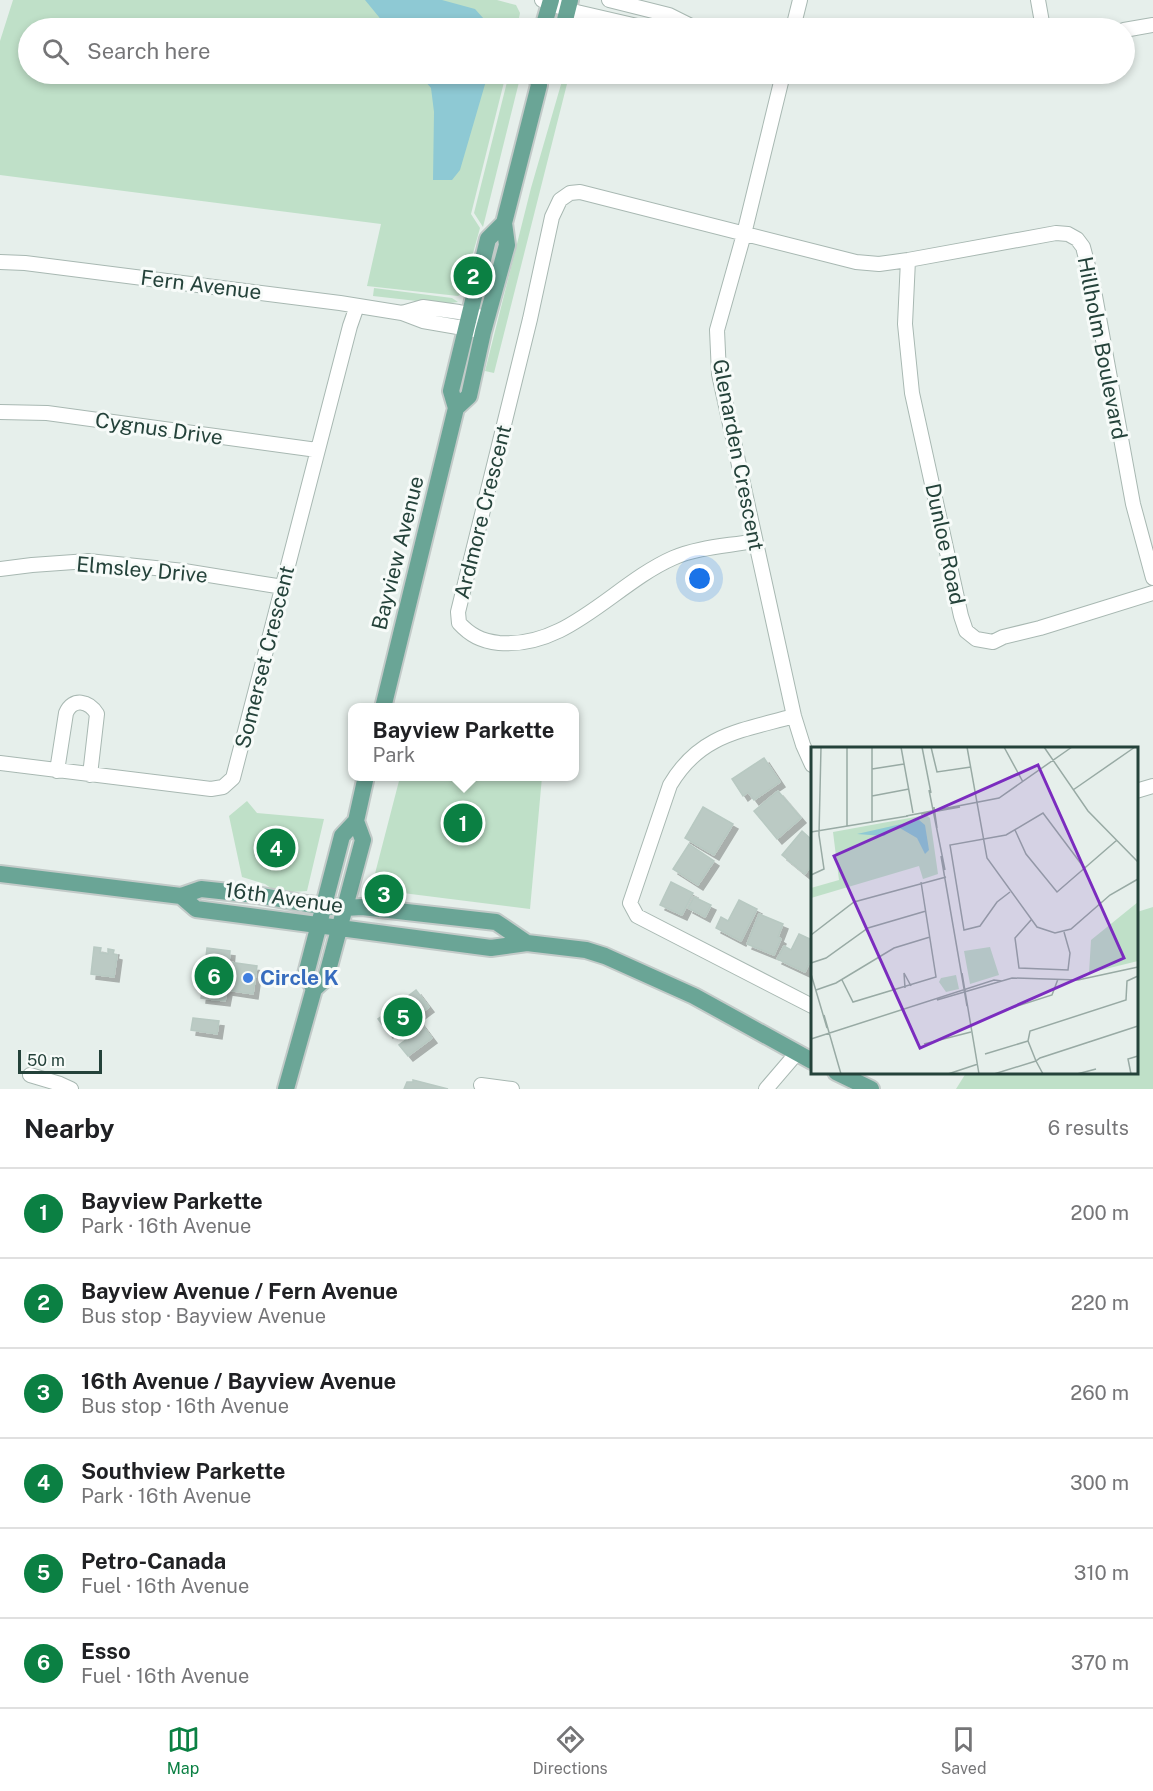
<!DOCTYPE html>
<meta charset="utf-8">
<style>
body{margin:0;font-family:"Public Sans",sans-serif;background:#f2f2f2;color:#202124}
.scale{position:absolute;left:18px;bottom:15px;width:84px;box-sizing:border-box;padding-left:6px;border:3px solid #24423a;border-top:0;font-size:16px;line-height:21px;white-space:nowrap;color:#24423a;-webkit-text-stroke:4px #f7fbf9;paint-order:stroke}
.you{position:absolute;left:700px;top:579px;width:21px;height:21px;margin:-15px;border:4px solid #fff;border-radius:50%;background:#1a73e8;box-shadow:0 0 0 9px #1a73e833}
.badge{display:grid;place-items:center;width:39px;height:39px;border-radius:50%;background:#0b8043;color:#fff;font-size:20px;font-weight:700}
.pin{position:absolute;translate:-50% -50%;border:3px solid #fff;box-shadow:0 2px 6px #0006}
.popup{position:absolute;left:348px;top:703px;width:231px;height:78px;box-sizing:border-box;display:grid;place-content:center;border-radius:12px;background:#fff;filter:drop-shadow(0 2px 4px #0005);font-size:20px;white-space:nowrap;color:#757577}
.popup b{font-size:22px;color:#202124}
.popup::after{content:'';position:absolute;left:50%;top:100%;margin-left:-12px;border:12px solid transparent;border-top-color:#fff}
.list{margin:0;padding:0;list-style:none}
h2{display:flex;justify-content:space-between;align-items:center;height:78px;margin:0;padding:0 24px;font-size:26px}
h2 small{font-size:20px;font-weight:400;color:#757577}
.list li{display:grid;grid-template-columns:39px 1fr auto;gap:18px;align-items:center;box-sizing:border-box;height:90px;padding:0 24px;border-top:2px solid #e0e0e0}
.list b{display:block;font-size:22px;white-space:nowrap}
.list p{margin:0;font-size:20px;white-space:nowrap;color:#757577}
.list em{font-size:20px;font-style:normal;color:#757577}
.icon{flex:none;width:33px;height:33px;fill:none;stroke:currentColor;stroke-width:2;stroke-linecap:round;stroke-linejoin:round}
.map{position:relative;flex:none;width:1153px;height:1089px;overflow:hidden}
.search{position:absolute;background:#fff;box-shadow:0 3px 9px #0003;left:18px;right:18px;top:18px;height:66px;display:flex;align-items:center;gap:15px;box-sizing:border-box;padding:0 21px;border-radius:33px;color:#757577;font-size:22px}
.sheet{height:618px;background:#fff}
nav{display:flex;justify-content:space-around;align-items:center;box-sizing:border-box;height:84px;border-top:2px solid #e0e0e0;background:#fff;font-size:16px;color:#757577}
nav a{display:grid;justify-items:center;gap:3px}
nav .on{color:#0b8043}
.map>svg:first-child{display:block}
</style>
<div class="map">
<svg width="1153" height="1089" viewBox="0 0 1153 1089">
<defs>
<filter id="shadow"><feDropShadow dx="5" dy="5" stdDeviation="0" flood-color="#0004"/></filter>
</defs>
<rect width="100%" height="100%" fill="#e6efeb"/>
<path fill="#bfe0c8" d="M13,0H497L516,5L520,13L517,28H28V74H506L471,214L480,228L462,293L458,296L367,286L381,224L0,175V41Z
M509,74H521L483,227L474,213Z
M564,74L569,76L494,373L485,371L531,188Z
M374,288L452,298L458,302L443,304L373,296Z
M400,777H542L530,909L371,889Z
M247,801L257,813L324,819L307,891L278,893L265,884L242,877L229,816Z
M1153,907V1089H956L966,1073L1136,1072L1137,912Z"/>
<path fill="#8ec9d4" d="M365,0H442L475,9L492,28H388Z
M419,74H488L460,170L452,180H433L434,112L431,88Z"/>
<path fill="#bbcac4" stroke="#b8c9c2" stroke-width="1.5" filter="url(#shadow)" d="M764,758L780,782L754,800L748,792L743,796L732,779Z
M778,791L801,818L777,839L754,811Z
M703,807L733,824L714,855L685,838Z
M802,831L812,840V864L805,874L782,855Z
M689,844L714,861L698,885L673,869Z
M671,882L693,893L682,915L660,905Z
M694,897L711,905L705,917L688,908Z
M739,900L757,909L741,941L716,928L721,917L728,921Z
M759,914L783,924L778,937L781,939L774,955L747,944Z
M799,934L812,940V957L805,972L777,959L784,946L791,950Z
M94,947L101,948L100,953H103L108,954V949L114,950L113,954L117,955L114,977L91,974Z
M207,948L230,951L229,962L257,966L253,994L227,990L225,1001L201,998Z
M416,990L429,1007L416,1017L432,1038L408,1056L399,1045L411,1036L401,1023L388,1033L378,1019Z
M193,1018L219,1021L217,1034L191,1030Z
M413,1080L448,1089H404L407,1082H413Z"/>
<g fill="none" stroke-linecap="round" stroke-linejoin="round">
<defs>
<path id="minor" d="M542,0L568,10L646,28
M609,0L669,15L695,28
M1038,0L1043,28
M793,28L800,0
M1124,30L1153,25
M783,74L744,234L717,330L719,374L794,716L803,745L812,765
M908,260L905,324L912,393L961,616L966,631L976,639L993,642L1003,637L1040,628L1153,593
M0,262L25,263L340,303L402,313L423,321L475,330
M402,313L423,307L459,312L487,318
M0,412L47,413L317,450
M754,541C728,546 698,547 673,558C614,584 568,649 499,643C481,641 470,635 459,623L458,612L530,319L552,217L560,200L570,193L580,192L856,262L879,264L908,260L1056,233L1068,234L1077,239L1083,247L1093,285L1133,504L1153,578
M0,569L32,565L88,561L184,571L283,587
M794,716C741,731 700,734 670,785L630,903L637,916L812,1006
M0,763L211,789L223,787L233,778L350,326L357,306
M57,771L66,713C73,697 89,701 97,714L90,775
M1136,791L1153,786
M30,1075L60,1084L71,1089
M481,1085L512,1089
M766,1089L796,1054"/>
<path id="major" d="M543,28L551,0
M563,28L570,0
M456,408L469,396L483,332L507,245L504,223L539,85L536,74
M383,708L456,408L451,391L488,239L504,223
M0,874L181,896L201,889L257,895L307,904L345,908L362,907L496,922L527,943
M181,896L196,909L491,948L527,943L586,950L605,956L694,996L812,1061
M314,989L306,974L342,836L356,821L366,776
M836,1072L871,1089
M286,1089L314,989L326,978L363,840L356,821"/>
</defs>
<use href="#minor" stroke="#a8b8b2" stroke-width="16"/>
<use href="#major" stroke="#c2cac8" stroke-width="20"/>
<use href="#minor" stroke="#fff" stroke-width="14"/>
<use href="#major" stroke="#6aa596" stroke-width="16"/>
</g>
<circle fill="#3f7fe0" stroke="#f7fbf9" stroke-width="2" cx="248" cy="978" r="6"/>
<g text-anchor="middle" stroke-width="6" stroke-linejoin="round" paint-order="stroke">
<g font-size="21" fill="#24423a" stroke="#f7fbf9">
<text transform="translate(201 285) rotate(7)" y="7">Fern Avenue</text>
<text transform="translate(1102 348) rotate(79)" y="7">Hillholm Boulevard</text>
<text transform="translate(159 429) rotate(8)" y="7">Cygnus Drive</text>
<text transform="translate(738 455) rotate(79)" y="7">Glenarden Crescent</text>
<text transform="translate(483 512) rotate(-76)" y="7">Ardmore Crescent</text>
<text transform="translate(945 544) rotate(78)" y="7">Dunloe Road</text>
<text transform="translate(398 553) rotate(-76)" y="7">Bayview Avenue</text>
<text transform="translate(142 570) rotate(5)" y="7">Elmsley Drive</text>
<text transform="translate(265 657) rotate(-76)" y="7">Somerset Crescent</text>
<text transform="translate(284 898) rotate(8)" y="7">16th Avenue</text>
</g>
<g font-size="21" font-weight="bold" fill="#366cbe" stroke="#f7fbf9" text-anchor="start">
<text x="260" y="985">Circle K</text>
</g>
</g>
<g transform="translate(811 747)">
<rect width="327" height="327" fill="#e6efeb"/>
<path d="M115,68L119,71L127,127L112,132L108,119L0,151V141L28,133L22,85ZM327,155V214L278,226L280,193ZM179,200L188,228L159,237L153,204ZM145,228L148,242L135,245L128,235L130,231Z" fill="#bfe0c8"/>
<path d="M108,73L114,78L118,103L114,107L106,91L87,80L73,89L46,87Z" fill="#8ec9d4"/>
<path fill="none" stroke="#98aaa4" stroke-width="1.5" d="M36,0V79M90,0L102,66M111,0L120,46M120,0L126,25L160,20M156,0L176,111L226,180L244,186L260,182L299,148L327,132M193,0L212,35M233,0L277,64L327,115M61,22L93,17M118,43L134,123M262,43L324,0M61,49L98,42M123,60L126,81M110,67L149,60M95,69L188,51L261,0M61,74V0M204,83L215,107L246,145L306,93M0,85L97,69M130,109L156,259M0,128L13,122L8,88L10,0M199,145L186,155L169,179L153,183L139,98L195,88L232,66L274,122M220,173L204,191L208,221L257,223L259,206L253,185M0,188L43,155L135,130M0,216L15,211L57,181L115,164M151,226L168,327M0,227L16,281M31,233L42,255L125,230L110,135M94,241L93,226L100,239M5,243L25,236L83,201L119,190M126,253L201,231L267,233L327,220M194,263L241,248L247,232M13,268L30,327M0,292L183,233L191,234M113,297L160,285M174,307L217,294M137,327L167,317M183,327L225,314L217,294L219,284L315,253L316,234L327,229M232,327L225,314L229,311L327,279M266,327L285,322M320,327L317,312L327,309"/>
<path fill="#7b2cbf" fill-opacity="0.15" stroke="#7b2cbf" stroke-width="3" d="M227,18L313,211L109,301L23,109Z"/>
<rect width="327" height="327" fill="none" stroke="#24423a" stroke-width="3"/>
</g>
</svg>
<div class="scale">50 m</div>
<div class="you"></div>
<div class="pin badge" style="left:463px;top:823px">1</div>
<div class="popup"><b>Bayview Parkette</b>Park</div>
<div class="pin badge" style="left:473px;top:276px">2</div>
<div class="pin badge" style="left:384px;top:894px">3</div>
<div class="pin badge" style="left:276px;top:848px">4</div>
<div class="pin badge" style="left:403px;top:1017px">5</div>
<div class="pin badge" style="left:214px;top:976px">6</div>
<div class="search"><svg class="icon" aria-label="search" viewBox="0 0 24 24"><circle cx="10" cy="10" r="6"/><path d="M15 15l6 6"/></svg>Search here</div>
</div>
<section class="sheet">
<h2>Nearby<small>6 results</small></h2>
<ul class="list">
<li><span class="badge">1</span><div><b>Bayview Parkette</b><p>Park · 16th Avenue</p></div><em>200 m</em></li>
<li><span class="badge">2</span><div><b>Bayview Avenue / Fern Avenue</b><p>Bus stop · Bayview Avenue</p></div><em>220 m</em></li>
<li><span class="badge">3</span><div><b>16th Avenue / Bayview Avenue</b><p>Bus stop · 16th Avenue</p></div><em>260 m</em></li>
<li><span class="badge">4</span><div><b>Southview Parkette</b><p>Park · 16th Avenue</p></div><em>300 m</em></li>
<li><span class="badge">5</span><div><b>Petro-Canada</b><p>Fuel · 16th Avenue</p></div><em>310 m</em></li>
<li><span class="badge">6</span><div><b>Esso</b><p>Fuel · 16th Avenue</p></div><em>370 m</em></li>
</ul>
</section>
<nav>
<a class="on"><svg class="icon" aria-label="map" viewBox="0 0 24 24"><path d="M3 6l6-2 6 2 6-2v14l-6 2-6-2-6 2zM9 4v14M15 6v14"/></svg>Map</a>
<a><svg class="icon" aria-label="directions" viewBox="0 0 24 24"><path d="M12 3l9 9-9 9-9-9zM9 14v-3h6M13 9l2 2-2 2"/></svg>Directions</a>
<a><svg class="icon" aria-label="saved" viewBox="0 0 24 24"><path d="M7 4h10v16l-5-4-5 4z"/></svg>Saved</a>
</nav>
